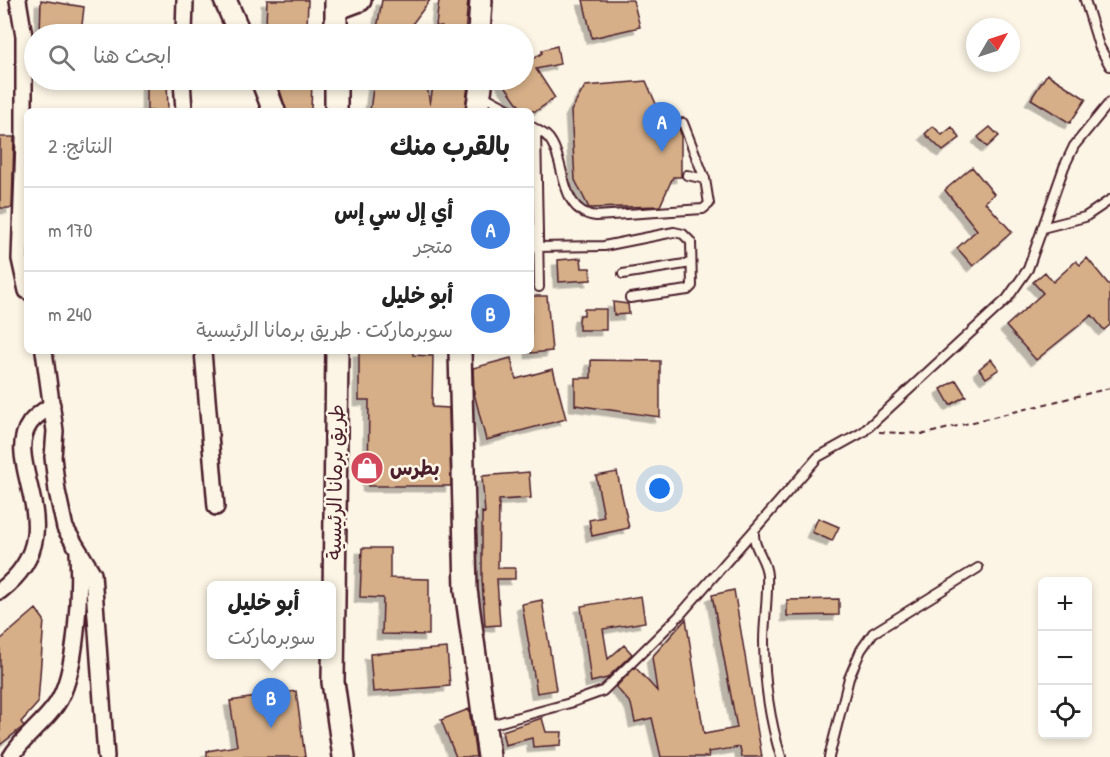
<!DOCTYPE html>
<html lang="ar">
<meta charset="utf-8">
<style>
body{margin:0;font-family:"Patrick Hand","Playpen Sans Arabic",sans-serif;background:#f2f2f2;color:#222;direction:rtl}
.controls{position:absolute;right:18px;bottom:18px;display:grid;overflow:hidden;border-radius:9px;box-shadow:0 3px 9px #0003}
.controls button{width:54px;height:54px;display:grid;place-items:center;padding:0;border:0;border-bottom:2px solid #e0e0e0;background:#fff;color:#222;font:30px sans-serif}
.compass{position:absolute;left:966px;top:18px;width:54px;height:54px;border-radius:50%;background:#fff;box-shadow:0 3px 9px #0003;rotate:51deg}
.you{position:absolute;left:660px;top:489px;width:21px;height:21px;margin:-15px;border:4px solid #fff;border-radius:50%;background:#1a73e8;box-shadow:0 0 0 9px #1a73e833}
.badge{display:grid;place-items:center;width:39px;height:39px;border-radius:50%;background:#d1495b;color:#fff;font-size:20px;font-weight:700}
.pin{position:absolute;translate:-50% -50px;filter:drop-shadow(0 2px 3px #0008)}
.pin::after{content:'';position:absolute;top:32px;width:21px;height:18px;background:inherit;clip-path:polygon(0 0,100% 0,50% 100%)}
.popup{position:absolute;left:207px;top:581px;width:129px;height:78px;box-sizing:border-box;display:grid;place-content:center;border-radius:9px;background:#fff;filter:drop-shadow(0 2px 4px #0005);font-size:20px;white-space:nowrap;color:#767676}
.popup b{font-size:22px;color:#222}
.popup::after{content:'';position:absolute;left:50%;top:100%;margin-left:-12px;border:12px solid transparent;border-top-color:#fff}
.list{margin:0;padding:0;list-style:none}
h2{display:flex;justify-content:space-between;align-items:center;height:78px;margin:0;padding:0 24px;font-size:26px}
h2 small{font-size:20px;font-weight:400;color:#767676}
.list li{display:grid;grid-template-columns:39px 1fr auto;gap:18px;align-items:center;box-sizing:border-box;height:84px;padding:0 24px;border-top:2px solid #e0e0e0}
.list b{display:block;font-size:22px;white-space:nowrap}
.list p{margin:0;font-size:20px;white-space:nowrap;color:#767676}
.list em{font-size:20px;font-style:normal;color:#767676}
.icon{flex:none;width:33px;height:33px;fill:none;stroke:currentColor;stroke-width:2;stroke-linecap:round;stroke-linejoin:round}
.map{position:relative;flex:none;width:1110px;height:757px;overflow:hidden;direction:ltr}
.search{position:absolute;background:#fff;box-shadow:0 3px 9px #0003;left:24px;top:24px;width:510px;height:66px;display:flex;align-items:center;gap:15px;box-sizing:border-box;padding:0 21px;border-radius:33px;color:#767676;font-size:22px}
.panel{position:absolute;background:#fff;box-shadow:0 3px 9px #0003;left:24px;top:108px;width:510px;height:246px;border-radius:9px;direction:rtl}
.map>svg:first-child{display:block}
</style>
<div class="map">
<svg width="1110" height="757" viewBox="0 0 1110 757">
<defs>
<filter id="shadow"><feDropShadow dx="-5.5" dy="5.5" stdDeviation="0" flood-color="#0004"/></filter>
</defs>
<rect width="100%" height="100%" fill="#fcf5e5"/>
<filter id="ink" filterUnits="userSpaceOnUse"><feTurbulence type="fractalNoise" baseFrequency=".0167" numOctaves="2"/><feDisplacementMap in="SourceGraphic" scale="12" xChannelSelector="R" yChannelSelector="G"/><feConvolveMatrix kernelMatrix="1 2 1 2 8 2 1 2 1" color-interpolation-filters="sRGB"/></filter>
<g filter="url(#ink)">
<path fill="#d6af88" stroke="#4a1f2b" stroke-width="1.5" filter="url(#shadow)" d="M41,0L84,7L81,34H40Z
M267,0H308L307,27L266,25Z
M382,0H430L410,27L425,34H376Z
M439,0H468L465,34H441L442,27L436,26Z
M583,0H633L640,27L592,38Z
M557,46L560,64L536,69L555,98L536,111H523L501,80H524V65L542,53V50Z
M1047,74L1086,99L1070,123L1031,99Z
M147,80H167L168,111H147Z
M277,80H312L311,111H286Z
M374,80H426L430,105L434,80H462L461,84L468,85L465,111H370Z
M646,81L656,104L658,123L670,129L679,128L681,134V177H673L660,206L589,208L575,180L571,111L585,86Z
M933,126L942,135L952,127L960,138L943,151L925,134Z
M990,127L999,136L987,147L978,137Z
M0,137H14L12,208H0Z
M972,167L994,194L985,202L1012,232L973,266L957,248L977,230L945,190Z
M581,258L582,268H590L591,280L559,282L558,260Z
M1087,258L1110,286V325L1104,330L1092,315L1036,360L1006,326L1043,293L1033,282L1045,272L1053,282L1076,261L1080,265Z
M531,296H547L552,351L531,353Z
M613,302L628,304L629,314L614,315Z
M584,309H606V330H579V320L580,315H584Z
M359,351H413V355L433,356L432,407L449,408L451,486H368L369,400H359Z
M511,358L516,379L553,369L566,419L486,440L474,393L473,368Z
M991,359L999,369L986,378L979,369Z
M591,360L660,361V417L575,405V378H591Z
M956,380L966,396L950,405L941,389Z
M529,472L531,498L499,500L498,568H515V579H497L500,625L485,626L482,580V512L485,513L482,476Z
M617,472L629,528L592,536L589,520L604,517L596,476Z
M818,518L839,527L832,541L812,532Z
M362,548H390V578L429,579V635L382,634L383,598L360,597Z
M734,590L762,757H742L740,747L708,752L709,757H661L652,718L635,722L631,704L616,687L635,667L657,691L652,657L686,619L704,734L737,728L712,595Z
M641,596L645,622L603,629L608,659L624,645L632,654L607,678L591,682L581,606Z
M839,599V615L787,616V600Z
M542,600L556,690L537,693L522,604Z
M36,609L44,620L38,703L21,722L24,726L0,745V640Z
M447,648L450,686L373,692L370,654Z
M296,691L305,757H207V751L237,746L230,701Z
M469,709L476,757H456L441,720Z
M542,718L546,732H562L561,745L533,747L532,738L505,745L502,731Z"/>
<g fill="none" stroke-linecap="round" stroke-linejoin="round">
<defs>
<path id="lane" d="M1085,0L1099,46L1110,66
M482,95L512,111
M531,126C539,132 547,133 552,143C566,167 560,212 596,216L703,209L709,204L705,179L683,123
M536,129L539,287
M687,175L705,179
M1042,228L1085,217L1110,200
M536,247L604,246L674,232L683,234L691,242L692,286L688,290L630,298
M623,274L691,263
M754,533C753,549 767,560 767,576C768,598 764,620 764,642C764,679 770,721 781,757
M486,726L570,703L603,691L679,616L818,457L863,432L1007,299L1028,269L1064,167L1074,146L1110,102
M829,757L849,678L861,650L873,633L978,568"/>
<path id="street" d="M18,0L24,36V142L20,259L27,291
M184,34L185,0
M182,80L184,111
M44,351L55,431L53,457L57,491L65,528L93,574L106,757
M203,351L216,507
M0,591C77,532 0,465 30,423C36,415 45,410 52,405
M11,757C23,737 43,724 56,705C78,674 80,590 78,552"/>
<path id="secondary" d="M225,0L240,34
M336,9L360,0
M336,34V0
M479,34L481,0
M262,80L274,111
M336,80V111
M477,111L482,80
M337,351L333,682L344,757
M460,351L466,590L489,757"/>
</defs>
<use href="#lane" stroke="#4a1f2b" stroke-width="12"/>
<use href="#street" stroke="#4a1f2b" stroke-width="20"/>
<use href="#secondary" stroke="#4a1f2b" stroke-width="26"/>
<path stroke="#4a1f2b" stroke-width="2" stroke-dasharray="6 4.5" stroke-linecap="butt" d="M879,432L925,434L1110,388"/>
<use href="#lane" stroke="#fcf5e5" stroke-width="8"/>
<use href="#street" stroke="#fcf5e5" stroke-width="15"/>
<use href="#secondary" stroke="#fcf5e5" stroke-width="21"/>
</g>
</g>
<defs>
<symbol id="shop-disc" viewBox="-11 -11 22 22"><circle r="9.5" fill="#d1495b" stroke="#fcf5e5"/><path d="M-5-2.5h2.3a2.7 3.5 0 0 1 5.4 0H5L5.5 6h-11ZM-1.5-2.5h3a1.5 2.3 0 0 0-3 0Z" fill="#fff"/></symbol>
</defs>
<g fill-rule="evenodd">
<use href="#shop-disc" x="348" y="449" width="38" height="38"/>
</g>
<g text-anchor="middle" stroke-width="5" stroke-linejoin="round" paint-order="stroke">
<g font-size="20" font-weight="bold" fill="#4a1f2b" stroke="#fcf5e5" text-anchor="start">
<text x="390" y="475">بطرس</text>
</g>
<g font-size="20" fill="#4a1f2b" stroke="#fcf5e5">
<text transform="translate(335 482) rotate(-89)" y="7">طريق برمانا الرئيسية</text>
</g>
</g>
</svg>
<div class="controls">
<button>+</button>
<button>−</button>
<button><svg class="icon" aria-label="locate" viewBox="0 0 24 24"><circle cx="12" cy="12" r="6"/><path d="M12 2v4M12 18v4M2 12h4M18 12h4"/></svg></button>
</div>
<svg class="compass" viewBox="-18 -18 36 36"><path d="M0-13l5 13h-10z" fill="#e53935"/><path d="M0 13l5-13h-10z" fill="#767676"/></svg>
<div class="you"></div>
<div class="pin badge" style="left:662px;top:152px;background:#3f7fe0">A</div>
<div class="pin badge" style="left:271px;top:728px;background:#3f7fe0">B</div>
<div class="popup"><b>أبو خليل</b>سوبرماركت</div>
<div class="search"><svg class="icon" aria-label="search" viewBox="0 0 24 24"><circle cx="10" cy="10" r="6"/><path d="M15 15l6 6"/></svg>ابحث هنا</div>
<section class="panel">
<h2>بالقرب منك<small>النتائج: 2</small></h2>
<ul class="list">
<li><span class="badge" style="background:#3f7fe0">A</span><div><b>أي إل سي إس</b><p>متجر</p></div><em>170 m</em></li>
<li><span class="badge" style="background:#3f7fe0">B</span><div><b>أبو خليل</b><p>سوبرماركت · طريق برمانا الرئيسية</p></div><em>240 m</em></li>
</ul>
</section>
</div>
